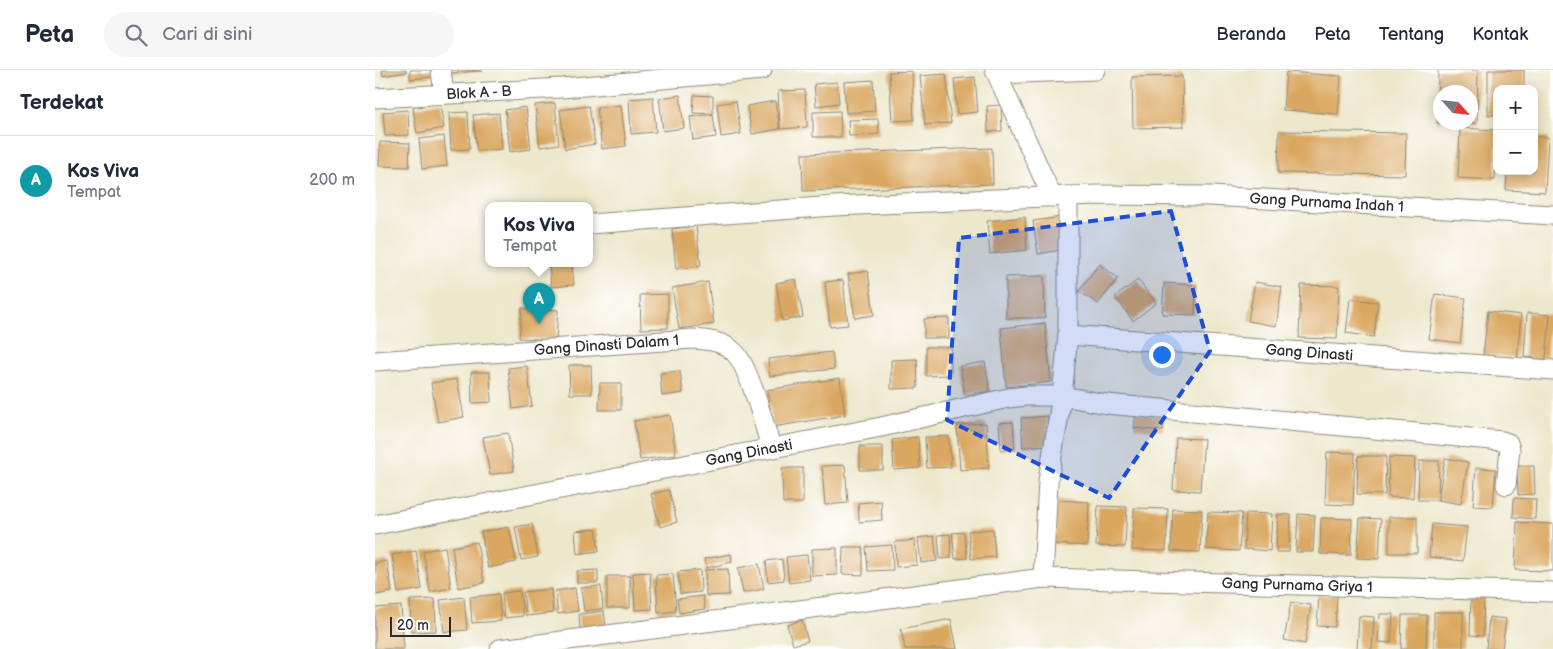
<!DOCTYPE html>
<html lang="id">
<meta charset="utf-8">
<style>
body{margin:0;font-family:"Balsamiq Sans",sans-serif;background:#f6f6f7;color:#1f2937}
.controls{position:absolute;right:15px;top:15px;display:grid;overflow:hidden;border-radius:10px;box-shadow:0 2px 12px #0003}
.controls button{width:45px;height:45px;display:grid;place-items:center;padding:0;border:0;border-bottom:1px solid #e0e1e3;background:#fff;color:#1f2937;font:25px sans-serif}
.compass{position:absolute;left:1058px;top:15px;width:45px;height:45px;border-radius:50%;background:#fff;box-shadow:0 2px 12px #0003;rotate:117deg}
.scale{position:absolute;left:15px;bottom:12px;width:61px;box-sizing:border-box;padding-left:5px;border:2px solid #2b2b2b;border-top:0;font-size:14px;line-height:18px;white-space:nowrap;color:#2b2b2b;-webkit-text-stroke:4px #fff;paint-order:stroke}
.you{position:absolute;left:786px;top:284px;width:18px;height:18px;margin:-12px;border:4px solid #fff;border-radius:50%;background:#1a73e8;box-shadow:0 0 0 8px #1a73e833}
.badge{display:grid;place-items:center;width:32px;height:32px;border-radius:50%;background:#111827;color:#fff;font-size:16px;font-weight:700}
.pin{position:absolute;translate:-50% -41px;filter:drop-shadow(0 1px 2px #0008)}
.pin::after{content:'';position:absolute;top:26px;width:18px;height:15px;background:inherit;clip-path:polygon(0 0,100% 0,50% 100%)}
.popup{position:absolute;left:110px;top:132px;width:108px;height:65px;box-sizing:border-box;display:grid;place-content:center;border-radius:10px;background:#fff;filter:drop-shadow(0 1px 4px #0005);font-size:16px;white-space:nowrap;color:#747a83}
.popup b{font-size:19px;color:#1f2937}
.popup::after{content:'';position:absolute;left:50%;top:100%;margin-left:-10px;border:10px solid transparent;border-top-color:#fff}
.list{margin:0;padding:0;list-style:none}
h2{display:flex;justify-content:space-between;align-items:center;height:65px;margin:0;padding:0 20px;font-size:21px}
h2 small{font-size:16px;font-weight:400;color:#747a83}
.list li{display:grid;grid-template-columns:32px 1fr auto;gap:15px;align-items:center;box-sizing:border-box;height:90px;padding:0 20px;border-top:1px solid #e0e1e3}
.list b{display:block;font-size:19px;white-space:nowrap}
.list p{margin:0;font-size:16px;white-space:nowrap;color:#747a83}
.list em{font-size:16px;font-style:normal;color:#747a83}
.icon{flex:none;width:28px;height:28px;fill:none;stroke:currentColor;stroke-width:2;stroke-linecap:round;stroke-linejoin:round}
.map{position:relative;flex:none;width:1178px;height:579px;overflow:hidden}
header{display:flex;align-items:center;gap:30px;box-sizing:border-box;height:70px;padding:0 25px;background:#fff;border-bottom:1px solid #e0e1e3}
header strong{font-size:24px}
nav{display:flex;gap:28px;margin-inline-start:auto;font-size:18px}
.search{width:350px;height:45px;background:#f6f6f7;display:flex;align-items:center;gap:12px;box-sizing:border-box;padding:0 18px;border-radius:28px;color:#747a83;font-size:19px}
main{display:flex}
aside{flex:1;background:#fff}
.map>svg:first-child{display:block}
</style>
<header>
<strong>Peta</strong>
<div class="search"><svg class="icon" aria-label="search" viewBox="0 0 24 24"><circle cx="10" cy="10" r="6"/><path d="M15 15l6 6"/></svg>Cari di sini</div>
<nav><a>Beranda</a><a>Peta</a><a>Tentang</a><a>Kontak</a></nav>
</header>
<main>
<aside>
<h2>Terdekat<small></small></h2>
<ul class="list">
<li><span class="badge" style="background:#0f9aa8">A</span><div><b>Kos Viva</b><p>Tempat</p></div><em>200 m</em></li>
</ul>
</aside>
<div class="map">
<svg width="1178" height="579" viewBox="0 0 1178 579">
<rect width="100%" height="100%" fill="#fff"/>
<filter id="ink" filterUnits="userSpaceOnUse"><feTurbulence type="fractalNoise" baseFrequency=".02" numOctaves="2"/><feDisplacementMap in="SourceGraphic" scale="10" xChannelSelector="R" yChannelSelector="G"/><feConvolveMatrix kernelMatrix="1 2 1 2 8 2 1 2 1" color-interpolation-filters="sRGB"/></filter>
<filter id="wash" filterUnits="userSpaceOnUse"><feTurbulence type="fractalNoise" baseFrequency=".0096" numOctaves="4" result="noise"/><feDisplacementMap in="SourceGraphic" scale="20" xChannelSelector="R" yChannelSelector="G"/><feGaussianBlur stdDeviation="1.12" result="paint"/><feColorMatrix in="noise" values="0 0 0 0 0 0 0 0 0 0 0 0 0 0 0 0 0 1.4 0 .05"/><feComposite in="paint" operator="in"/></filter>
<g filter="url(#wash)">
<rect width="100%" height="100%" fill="#ede7cb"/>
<g id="blocks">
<path fill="#daa760" d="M7,0H31L32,2L8,6Z
M35,0H56L57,7L35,9Z
M74,0H106L107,1L74,3Z
M1063,0H1103L1102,53H1096V22H1066V53H1062Z
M1113,0H1149V19H1122V45H1113Z
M537,1L539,50L517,51L514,2Z
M911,2L966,6L963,44L908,40Z
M571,4L576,53L550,55L545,6Z
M807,6L808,57L758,58L757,7Z
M600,7L603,42L582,44L579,9Z
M498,10L500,41L471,43L469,12Z
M462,12L464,33L441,36L439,14Z
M430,20L432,57L405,59L403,21Z
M305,25L309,58L288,61L284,28Z
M319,25L338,26V44L318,43Z
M278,27L281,62L256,64L254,29Z
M361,31L366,64L346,67L342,34Z
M400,31L405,59L377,64L372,36Z
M65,33L69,58L42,63L38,38Z
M180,33L184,74L165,77L160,35Z
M246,35L251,76L227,79L222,38Z
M626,35L627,61L613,62L612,36Z
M214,36L220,74L190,79L185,40Z
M151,37L156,79L135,82L130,40Z
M33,40L34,65L10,66L8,42Z
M465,41L466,67H438V42Z
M93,42L95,79L76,80L74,43Z
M124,43L127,79L102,81L98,45Z
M338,44L341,67L318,70L315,47Z
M503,49L504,64L474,66L473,50Z
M1085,58L1122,60L1120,110L1083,108Z
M904,61L1031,63L1030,105L903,103Z
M69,66L72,96L47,99L44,69Z
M1159,67H1173L1170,122L1131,120L1132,101H1159Z
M5,72L35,73L34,97L4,96Z
M617,78L618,114L428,121L427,84Z
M650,147L652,180L615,184L612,151Z
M687,147L691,179L663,184L658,151Z
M321,156L326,196L301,199L297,159Z
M174,193H197L199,215L176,217Z
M724,194L743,208L723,234L704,221Z
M493,201L499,245L480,248L473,204Z
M669,206L670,248H631V207Z
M421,209L428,247L407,251L401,213Z
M468,210L473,255L455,257L450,212Z
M763,210L781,233L758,251L740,227Z
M333,212L339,254L304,259L297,218Z
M880,212L907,217L901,256L873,251Z
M789,213L821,215L820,245L787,244Z
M926,215L964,216L962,269L924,268Z
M293,224V258L266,259L265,225Z
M1060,224L1091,228L1085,273L1054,269Z
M975,229L1003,232L999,267L971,263Z
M147,238L183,240L181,270L144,268Z
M1113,241L1146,245L1142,288L1108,285Z
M1152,243L1175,245L1171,289L1149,287Z
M574,248V268H549V249Z
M670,253L676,312L631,317L626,258Z
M551,277H576V305L551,306Z
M457,282L459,299L395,306L393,289Z
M542,289L543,318L516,319V290Z
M610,292L615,321L590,325L585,296Z
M194,295H216L217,324H195Z
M152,296L157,336L138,339L133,298Z
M305,301L308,323L287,326L285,303Z
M96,302H115L116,332L97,333Z
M465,308L470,345L398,357L392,320Z
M82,309L89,347L63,352L56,313Z
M225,313H246V340H224Z
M761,343L789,347L788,361L759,358Z
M295,345L301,385L265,390L259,351Z
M672,346L674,375L648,377L646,348Z
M638,352L640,379L626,380L624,353Z
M611,353L614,398L585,400L582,355Z
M133,363L139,401L115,405L108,367Z
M574,366L576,397L552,398L550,367Z
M543,367L545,398L519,400L517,370Z
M801,368L829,369L825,421L798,420Z
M485,376H508V400H485Z
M952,382L980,383L978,435L950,434Z
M983,386H1011L1010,425L982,424Z
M1014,387L1040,388L1038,428L1013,427Z
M1070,388L1093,392L1086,434L1063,430Z
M1044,391H1064L1063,430H1043Z
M470,395L473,433L450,435L447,396Z
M1142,396H1159L1160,424L1143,425Z
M407,398H428V433H408Z
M1101,398L1121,399L1118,437L1098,436Z
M294,420L302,452L285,457L276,424Z
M1139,428L1161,429L1160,449L1138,447Z
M681,430L714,432L712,476L678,474Z
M506,431L507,450L484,452L483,433Z
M723,436L752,437L750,477L721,476Z
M759,438L793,439L791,481L757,480Z
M798,439L827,440L825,482L796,481Z
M833,442L867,443L864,481L831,479Z
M871,443L897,444L895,481L869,479Z
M903,444L916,445L914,482H901Z
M923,444L940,445L938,482H921Z
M1014,447H1042V483H1014Z
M946,448L977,449L976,485L945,484Z
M985,448L1006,449L1004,489L982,488Z
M1142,452L1178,454V501L1140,500Z
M157,454L163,487L146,490L140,457Z
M1057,454L1092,457L1088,491L1054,487Z
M134,457L141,492L113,498L106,462Z
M221,459L224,481L202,484L200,461Z
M618,459L620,487L596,489L593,461Z
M589,462L592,488L580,489L577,463Z
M575,464L576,488L565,489L563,465Z
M559,466L562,491L546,493L543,468Z
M540,470L542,495L521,497L520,472Z
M102,472L109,513L83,518L77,477Z
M517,475L518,500L493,501L491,477Z
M70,477L76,518L55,522L48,481Z
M468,477H488V505L467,504Z
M462,478V505L437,506V479Z
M41,481L47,519L23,523L17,485Z
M356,484L357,492L331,498L329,489Z
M432,485L435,510L414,513L411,487Z
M407,489L409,510L393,512L391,491Z
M12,491L17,522L0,525V493Z
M384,494L389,519L368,523L363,498Z
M353,499L354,525L331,526L330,500Z
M223,500V513H202V501Z
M325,500L326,522L305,524L303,502Z
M275,502L277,539L260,540L258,503Z
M298,504L301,541L283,543L281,505Z
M232,506H255V538H232Z
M226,516L228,539L209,541L206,518Z
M200,518L203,541L183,544L180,521Z
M176,519L178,543L151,546L148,522Z
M145,521L148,546L129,548L127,523Z
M1096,523H1109L1108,566L1095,565Z
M124,524L126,551L97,553L95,527Z
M944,525L962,526L960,557L942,556Z
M328,526L330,539L304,543L302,529Z
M89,527L92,560L69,562L65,530Z
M60,529L61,561L36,562L35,530Z
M916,532L936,535L930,574L909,570Z
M26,536L29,579H0V538Z
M229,541L231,557L205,560L204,544Z
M1059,542H1088V578L1059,579Z
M1005,544H1018L1016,573L1003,572Z
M1027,545H1052L1051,579H1026Z
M984,546L999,547L997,579H982Z
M1114,547L1131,549L1127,579H1111Z
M576,549L582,579H530L526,559Z
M427,550L433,571L418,575L412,555Z"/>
</g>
</g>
<g filter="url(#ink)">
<use href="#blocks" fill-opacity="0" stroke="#8c897b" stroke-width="1"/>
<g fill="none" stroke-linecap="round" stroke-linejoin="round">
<defs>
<g id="minor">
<path d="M66,0L69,24"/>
<path d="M620,0L677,127"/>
<path d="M623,4L720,0"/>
<path id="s1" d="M0,28L187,18L387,0"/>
<path d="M214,154L459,136L693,126"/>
<path id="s2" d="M693,265L1178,300"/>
<path id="s3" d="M0,291L317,269C333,270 349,271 360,283C375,299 389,355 396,377"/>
<path id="s4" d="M0,455L506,357L633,328L651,326H687L693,265V126L724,125L835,126L1178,145"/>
<path d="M668,508L673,411L687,326L732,334L1127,371L1133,373L1135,379L1131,415"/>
<path id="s5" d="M125,579L668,508L1178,522"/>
</g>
</defs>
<use href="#minor" stroke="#8c897b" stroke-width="21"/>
<use href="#minor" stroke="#fff" stroke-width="19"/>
</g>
</g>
<path fill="#1d4ed8" fill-opacity="0.2" stroke="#1d4ed8" stroke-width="4" stroke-dasharray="10 6" stroke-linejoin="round" d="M796,141L835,281L734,428L572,350L584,168Z"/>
<g text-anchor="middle" stroke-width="4.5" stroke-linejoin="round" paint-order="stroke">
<g font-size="15" fill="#2b2b2b" stroke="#fff">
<text dy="5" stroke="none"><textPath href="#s1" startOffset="104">Blok A - B</textPath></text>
<text dy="5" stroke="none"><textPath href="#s4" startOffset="1159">Gang Purnama Indah 1</textPath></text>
<text dy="5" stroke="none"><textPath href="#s3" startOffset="232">Gang Dinasti Dalam 1</textPath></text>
<text dy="5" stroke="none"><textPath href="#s2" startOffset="242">Gang Dinasti</textPath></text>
<text dy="5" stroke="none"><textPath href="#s4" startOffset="381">Gang Dinasti</textPath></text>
<text dy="5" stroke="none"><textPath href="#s5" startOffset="802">Gang Purnama Griya 1</textPath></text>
</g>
</g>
</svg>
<div class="controls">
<button>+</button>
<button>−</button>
</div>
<svg class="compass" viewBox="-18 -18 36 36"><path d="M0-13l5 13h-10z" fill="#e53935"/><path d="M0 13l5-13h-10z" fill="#747a83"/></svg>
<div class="scale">20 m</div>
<div class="you"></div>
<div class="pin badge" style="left:164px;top:254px;background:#0f9aa8">A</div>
<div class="popup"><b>Kos Viva</b>Tempat</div>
</div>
</main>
